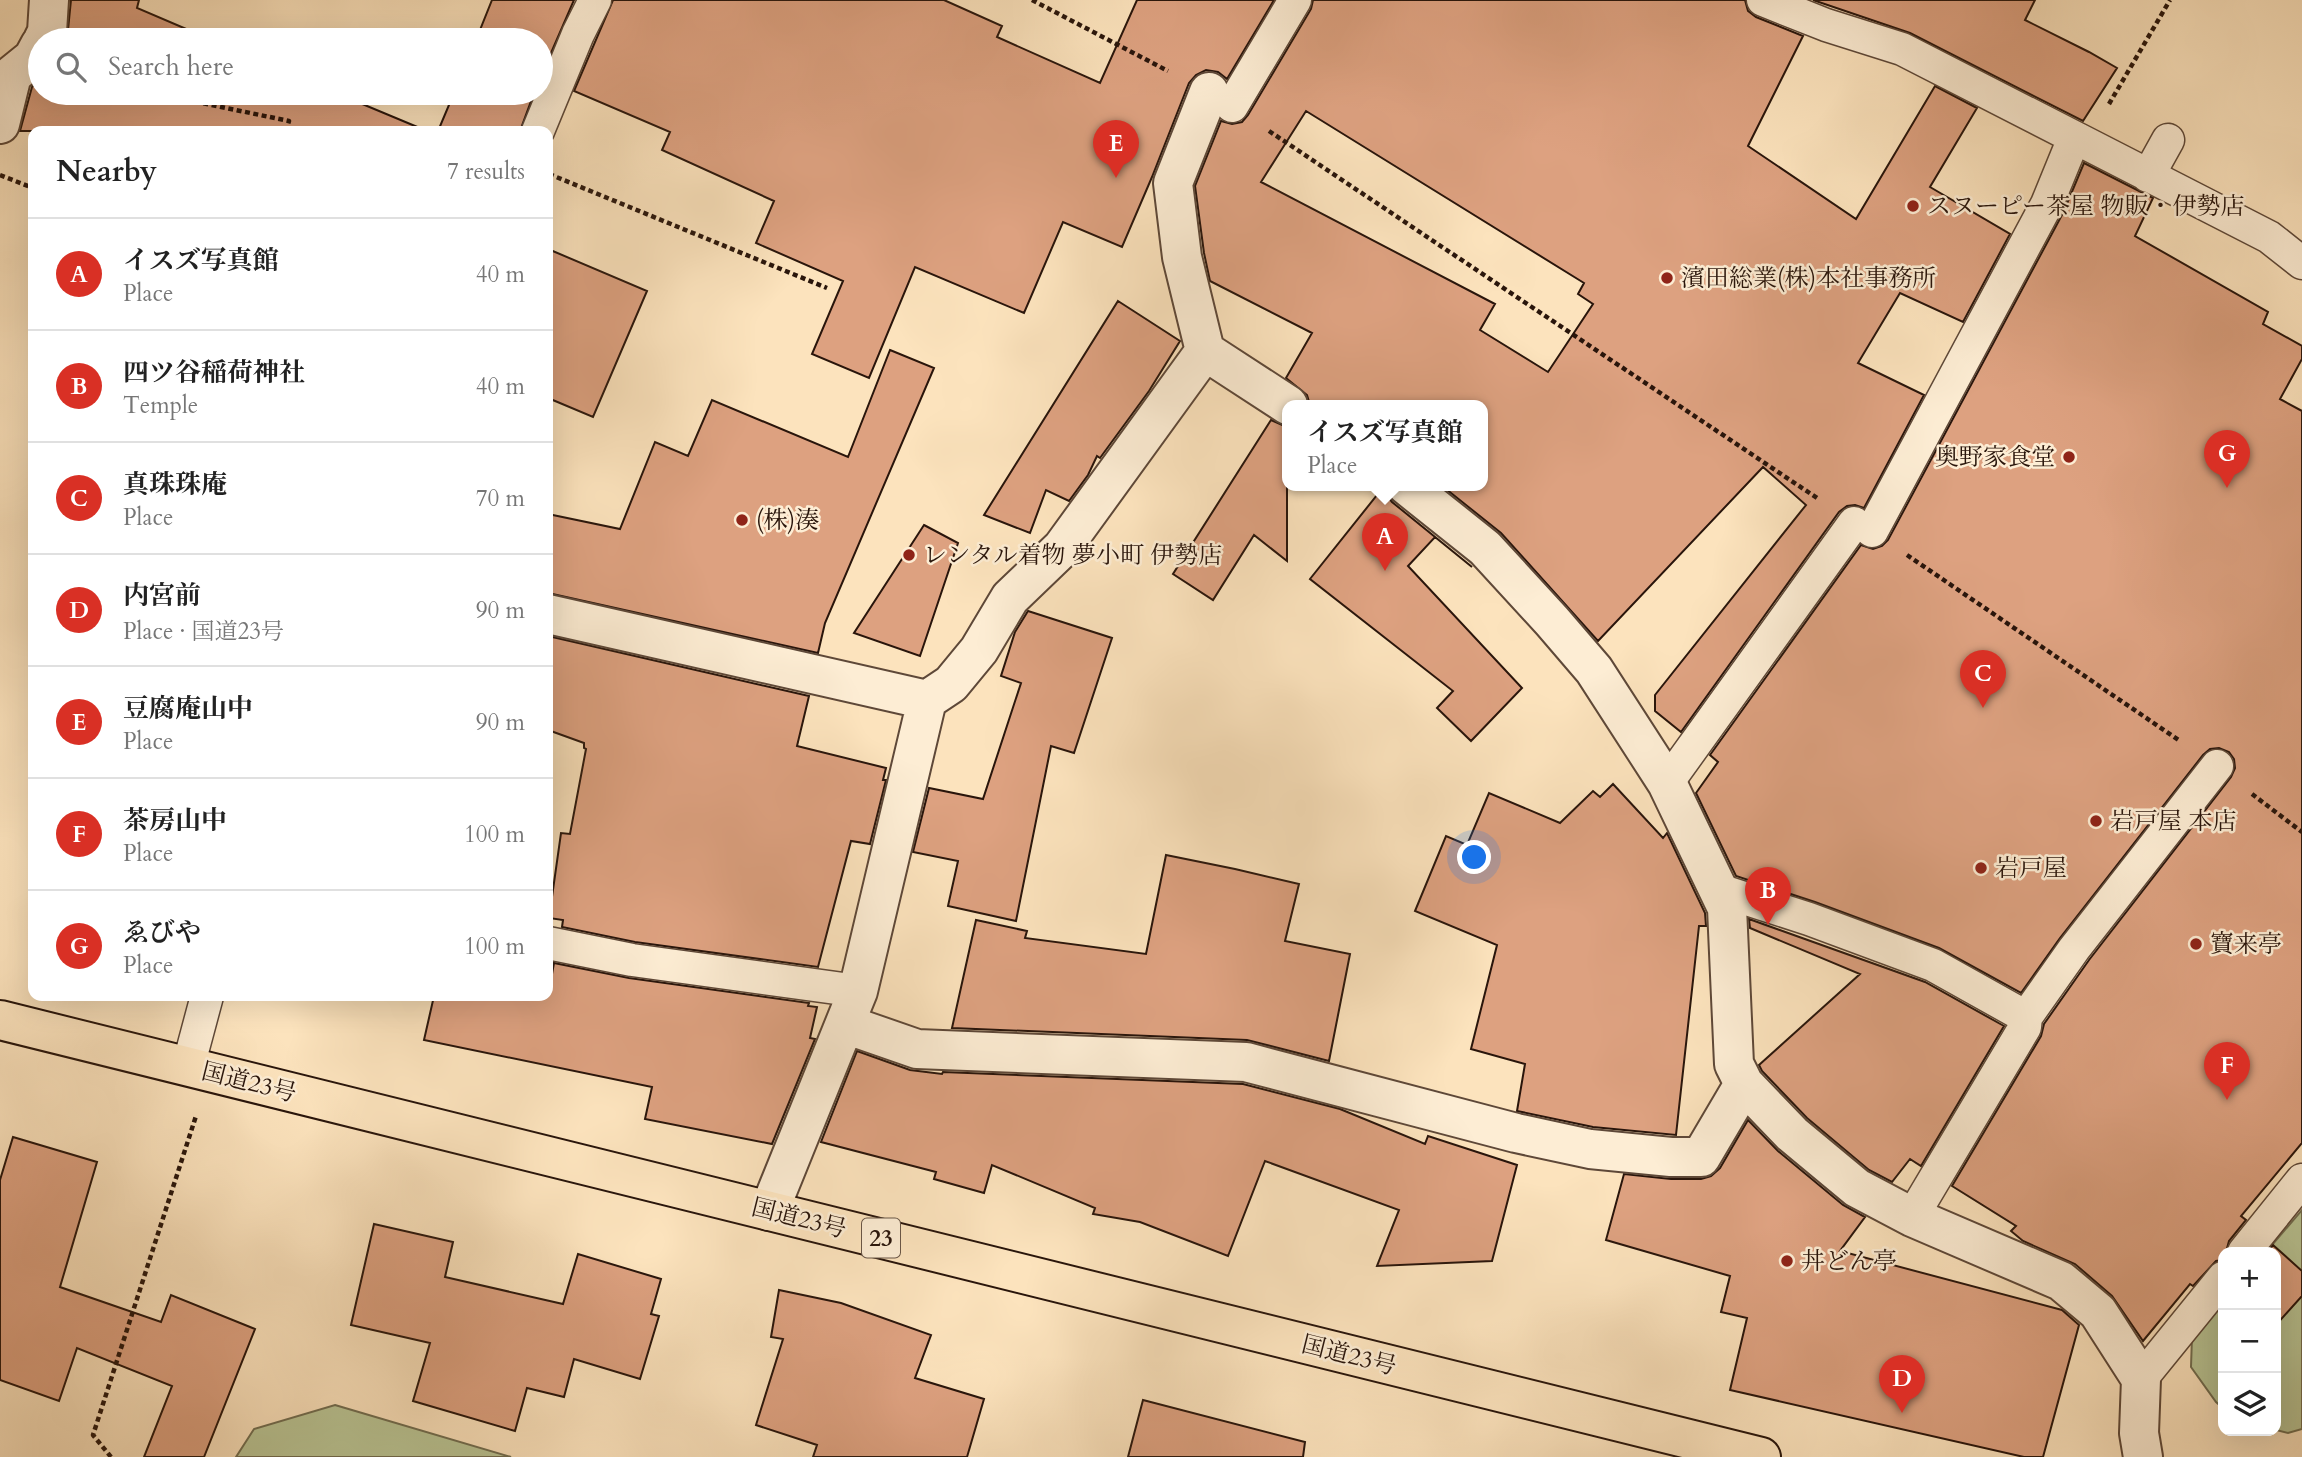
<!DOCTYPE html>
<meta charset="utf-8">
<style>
body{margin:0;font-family:Cardo,"Noto Serif JP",serif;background:#f6f6f6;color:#222}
.controls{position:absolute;right:21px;bottom:21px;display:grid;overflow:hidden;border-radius:14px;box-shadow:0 7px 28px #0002}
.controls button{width:63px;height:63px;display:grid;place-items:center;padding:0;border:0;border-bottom:2px solid #e0e0e0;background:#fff;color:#222;font:35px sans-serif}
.you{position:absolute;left:1475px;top:858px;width:24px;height:24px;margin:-18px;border:5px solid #fff;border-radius:50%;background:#1a73e8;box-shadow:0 0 0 10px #1a73e833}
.badge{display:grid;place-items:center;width:46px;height:46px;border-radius:50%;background:#d93025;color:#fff;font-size:23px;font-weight:700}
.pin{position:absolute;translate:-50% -58px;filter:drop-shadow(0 2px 4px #0008)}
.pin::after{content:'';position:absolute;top:37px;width:24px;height:21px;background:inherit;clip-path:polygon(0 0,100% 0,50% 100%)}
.popup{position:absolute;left:1282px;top:400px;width:206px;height:91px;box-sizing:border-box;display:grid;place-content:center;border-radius:14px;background:#fff;filter:drop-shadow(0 2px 5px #0005);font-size:23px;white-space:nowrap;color:#767676}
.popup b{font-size:26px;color:#222}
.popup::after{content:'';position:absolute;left:50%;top:100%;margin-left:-14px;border:14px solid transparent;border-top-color:#fff}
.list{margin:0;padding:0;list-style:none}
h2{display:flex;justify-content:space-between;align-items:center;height:91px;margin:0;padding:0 28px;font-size:30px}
h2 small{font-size:23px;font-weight:400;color:#767676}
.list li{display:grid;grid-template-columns:46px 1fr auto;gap:21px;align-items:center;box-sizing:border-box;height:112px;padding:0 28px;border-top:2px solid #e0e0e0}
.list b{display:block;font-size:26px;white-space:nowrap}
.list p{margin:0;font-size:23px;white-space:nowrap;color:#767676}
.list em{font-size:23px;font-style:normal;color:#767676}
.icon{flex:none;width:38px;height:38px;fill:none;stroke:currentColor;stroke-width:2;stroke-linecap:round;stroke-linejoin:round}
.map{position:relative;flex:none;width:2302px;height:1457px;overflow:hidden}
.search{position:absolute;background:#fff;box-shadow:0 7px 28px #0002;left:28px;top:28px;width:525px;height:77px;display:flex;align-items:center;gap:18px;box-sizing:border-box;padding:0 24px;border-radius:38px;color:#767676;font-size:26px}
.panel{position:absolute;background:#fff;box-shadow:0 7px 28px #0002;left:28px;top:126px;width:525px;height:875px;border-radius:14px}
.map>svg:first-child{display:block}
</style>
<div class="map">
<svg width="2302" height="1457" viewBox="0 0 2302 1457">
<rect width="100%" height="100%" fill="#fce3bd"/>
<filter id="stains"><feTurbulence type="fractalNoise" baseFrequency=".00286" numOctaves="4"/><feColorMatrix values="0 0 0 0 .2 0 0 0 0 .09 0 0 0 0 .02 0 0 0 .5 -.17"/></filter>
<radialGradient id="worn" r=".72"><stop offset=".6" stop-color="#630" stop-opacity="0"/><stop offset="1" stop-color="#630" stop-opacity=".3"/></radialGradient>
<path fill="#b9c595" stroke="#716d50" stroke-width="2" d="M2302,1210V1429L2288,1433L2276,1430V1252H2266Z
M2223,1301V1408L2216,1402L2191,1367L2192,1337Z
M335,1405L511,1457H236L254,1429Z"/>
<path fill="#dda180" stroke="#29150b" stroke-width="2" fill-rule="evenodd" d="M71,0H139L137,8L212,40H67Z
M492,0H574L541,76V40H476Z
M613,0H944L1002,26L997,37L1100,83L1137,0H1274L1227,79L1218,72L1206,70L1196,75L1189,83L1152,177L1122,247L1063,222L1024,313L915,267L869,378L812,354L843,281L756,243L774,201L662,150L670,132L574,91Z
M1313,0H1745L1748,11L1756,17L1803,36L1748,146L1856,219L1935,86L1977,108L1930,187L2010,234L1963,322L1900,293L1858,363L1924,395L1864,508L1855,505L1847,506L1839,512L1681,732L1655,711V695L1806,505L1763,467L1598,641L1501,533L1441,485H1483V405H1310L1307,395L1286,378L1312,333L1210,281L1204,253L1195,186L1221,121L1232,124L1242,122L1248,115L1311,9ZM1306,111L1584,283L1578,294L1593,304L1548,372L1480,330L1495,304L1261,182Z
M1813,0H2035L2025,20L2089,52L2117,68L2083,121L1910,33Z
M40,80V93H336L427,131H20L32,87Z
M454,93H534L520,131H438Z
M2084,163L2153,198L2135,236L2268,312L2263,324L2302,346V359L2280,399L2302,411V1143L2241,1216L2246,1220L2229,1241L2226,1252H2223V1260L2216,1261L2193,1286L2190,1284L2143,1341L2112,1296L2075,1264L2023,1241L2011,1231L2016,1226L1952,1186L2041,1036L2044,1024L2089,960L2231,777L2235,768L2234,759L2229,752L2219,748L2210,749L2203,755L2060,938L2021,993L1939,948L1815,902L1736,876L1696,793L1718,762L1710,755L1861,545L1873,549L1882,546L1888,540L2063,213Z
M548,249L647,291L593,417L548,398Z
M1118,301L1180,341L1149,391L1100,458L1097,456L1088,475L1069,501L1046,490L1030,533L984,515Z
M890,350L934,368L825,623L818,653L548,593V514L620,529L655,442L688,456L712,400L848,457Z
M1271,420L1287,427V561L1254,535L1213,600L1173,574Z
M1385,485L1386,494L1392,502L1472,567L1435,537L1408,566L1522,688L1471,741L1437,708L1453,691L1310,579Z
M924,525L958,543L920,656L854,633Z
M1028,611L1112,638L1074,753L1051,746L1016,921L948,906L958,861L913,852L929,788L983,799L1021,683L1001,676L1015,632Z
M548,636L809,696L797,746L886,768L883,780H886L870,844L851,841L818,967L635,942L562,927L563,920L549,918L561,833L570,834L586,749L584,748V743L548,730Z
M1613,784L1663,838L1667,833L1705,913L1706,926H1699L1676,1135L1593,1127L1517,1111L1525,1064L1471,1049L1497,945L1415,911L1446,836L1467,845L1489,793L1560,823L1593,791L1600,797Z
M1166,855L1235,869L1299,884L1285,941L1350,954L1329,1061L1247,1040L952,1028L976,920L1027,931L1025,938L1146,954Z
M1749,919L1925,982L2004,1026L1921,1166L1910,1159L1892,1182L1869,1170L1807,1118L1762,1071L1759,1065L1860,974L1750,928Z
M554,963L629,978L809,1003L808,1006L817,1007L810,1038L815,1039L772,1144L645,1119L652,1087L424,1040L434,996H548Z
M857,1051L910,1070L942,1074L943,1072L1243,1084L1340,1109L1425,1144L1428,1136L1517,1165L1492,1261L1377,1266L1399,1210L1265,1161L1228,1256L1140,1222L1093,1214L1095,1208L992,1165L984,1193L934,1179L936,1172L821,1142Z
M1748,1120L1778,1151L1843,1205L1865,1217L1840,1251L2062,1310L2079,1325L2043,1457H2024L1730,1390L1747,1318L1721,1312L1730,1276L1606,1240L1624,1174L1671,1179H1701L1711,1176L1720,1168Z
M13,1137L97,1162L60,1287L161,1322L171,1295L255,1329L204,1457H144L172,1386L77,1348L59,1401L0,1380V1180Z
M374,1224L453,1242L445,1277L563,1304L578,1254L661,1279L651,1314L659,1316L640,1379L574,1359L564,1397L527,1388L515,1431L413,1401L430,1343L351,1325Z
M2273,1245L2302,1271V1296L2276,1325V1252H2267Z
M779,1290L841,1303L931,1335L915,1378L984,1399L967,1457H813L817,1445L756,1425L783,1339L771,1337Z
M1143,1400L1305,1442L1303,1457H1128Z"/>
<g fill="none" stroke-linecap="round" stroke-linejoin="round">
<defs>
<path id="service" d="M1763,0L1826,25L1902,49L2269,237L2302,263
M1232,106L1295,0
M538,131L578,34L595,0
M2148,176L2168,140
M1872,531L2047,204L2074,138
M1667,783L1854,523
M1719,890L1809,919L1933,965L2026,1017L2074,949L2217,766
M548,943L632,960L858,991
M188,1067L207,996
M1912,1217L2025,1027L2026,1017
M2244,1252L2302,1180
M2141,1379L2223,1278"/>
<path id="minor" d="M43,40L47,32L49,0
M1209,92L1173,183L1182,257L1205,351L1288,405
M0,124L12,75L33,58L40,45
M1406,485L1485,548L1552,621L1594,670L1667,783L1727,908L1734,1064L1744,1084L1792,1134L1857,1188L1912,1217L2061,1281L2098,1312L2141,1379L2139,1433L2143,1457
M548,614L927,700
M845,1024L917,1049L1246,1062L1516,1133L1590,1149L1671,1157H1701L1744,1084
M769,1211L858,991L927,700L951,684L979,650L1010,598L1062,548L1205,351"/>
<path id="trunk" d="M0,1020L1761,1457"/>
</defs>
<use href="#service" stroke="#5e4838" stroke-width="35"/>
<use href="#minor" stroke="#5e4838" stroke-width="42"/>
<use href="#trunk" stroke="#29150b" stroke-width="42"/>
<path stroke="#29150b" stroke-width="4.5" stroke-dasharray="5 3.5" stroke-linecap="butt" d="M1032,0L1168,71
M171,93L197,102L289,121L286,131
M2109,104L2170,0
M1269,131L1817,498
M549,174L827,288
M0,175L33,188
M1907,555L2180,741
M2252,794L2302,832
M111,1457L93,1435L196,1116"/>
<use href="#service" stroke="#fdedd4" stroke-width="32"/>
<use href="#minor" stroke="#fdedd4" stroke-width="38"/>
<use href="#trunk" stroke="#fce3bd" stroke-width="38"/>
</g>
<g fill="#8f2418" stroke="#fdedd4" stroke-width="2.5">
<circle cx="1913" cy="206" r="7"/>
<circle cx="1667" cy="278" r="7"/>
<circle cx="2069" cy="457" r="7"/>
<circle cx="742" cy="520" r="7"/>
<circle cx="909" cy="555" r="7"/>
<circle cx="2096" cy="821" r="7"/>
<circle cx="1981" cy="868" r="7"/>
<circle cx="2196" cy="944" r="7"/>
<circle cx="1787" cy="1261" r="7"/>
</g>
<g text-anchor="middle" stroke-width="5" stroke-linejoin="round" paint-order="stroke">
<rect fill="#fdedd4" stroke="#695647" stroke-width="2" x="862" y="1218.5" width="38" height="39" rx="5"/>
<g font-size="23" font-weight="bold" fill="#29150b">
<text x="881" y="1246">23</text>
</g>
<g font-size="24" fill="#29150b" stroke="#fdedd4" text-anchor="start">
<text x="1927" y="214">スヌーピー茶屋 物販・伊勢店</text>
<text x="1681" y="286">濱田総業(株)本社事務所</text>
<text x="2055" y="465" text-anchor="end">奥野家食堂</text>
<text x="756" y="528">(株)湊</text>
<text x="923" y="563">レンタル着物 夢小町 伊勢店</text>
<text x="2110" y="829">岩戸屋 本店</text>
<text x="1995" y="876">岩戸屋</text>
<text x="2210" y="952">寶来亭</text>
<text x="1801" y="1269">丼どん亭</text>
</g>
<g font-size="24" fill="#29150b" stroke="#fdedd4">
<text transform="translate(249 1082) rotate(14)" y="8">国道23号</text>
<text transform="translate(799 1218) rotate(14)" y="8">国道23号</text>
<text transform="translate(1349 1355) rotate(14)" y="8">国道23号</text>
</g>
</g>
<rect width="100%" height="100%" filter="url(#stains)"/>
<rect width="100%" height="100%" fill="url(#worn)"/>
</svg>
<div class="controls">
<button>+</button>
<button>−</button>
<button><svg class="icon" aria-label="layers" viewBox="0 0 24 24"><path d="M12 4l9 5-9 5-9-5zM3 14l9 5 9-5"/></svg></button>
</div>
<div class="you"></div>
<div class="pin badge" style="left:1385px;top:571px">A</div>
<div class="popup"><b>イスズ写真館</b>Place</div>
<div class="pin badge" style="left:1768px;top:925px">B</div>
<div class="pin badge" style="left:1983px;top:708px">C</div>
<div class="pin badge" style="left:1902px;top:1413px">D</div>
<div class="pin badge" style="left:1116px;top:178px">E</div>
<div class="pin badge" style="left:2227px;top:1100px">F</div>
<div class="pin badge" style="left:2227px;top:488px">G</div>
<div class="search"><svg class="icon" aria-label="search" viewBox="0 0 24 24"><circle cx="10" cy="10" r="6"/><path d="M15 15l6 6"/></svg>Search here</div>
<section class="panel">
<h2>Nearby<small>7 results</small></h2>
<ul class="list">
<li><span class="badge">A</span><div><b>イスズ写真館</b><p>Place</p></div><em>40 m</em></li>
<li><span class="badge">B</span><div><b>四ツ谷稲荷神社</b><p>Temple</p></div><em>40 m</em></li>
<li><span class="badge">C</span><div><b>真珠珠庵</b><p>Place</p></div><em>70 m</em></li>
<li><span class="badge">D</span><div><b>内宮前</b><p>Place · 国道23号</p></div><em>90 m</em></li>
<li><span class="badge">E</span><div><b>豆腐庵山中</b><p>Place</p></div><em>90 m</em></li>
<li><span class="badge">F</span><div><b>茶房山中</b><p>Place</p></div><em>100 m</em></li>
<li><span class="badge">G</span><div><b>ゑびや</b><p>Place</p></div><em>100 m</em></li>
</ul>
</section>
</div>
